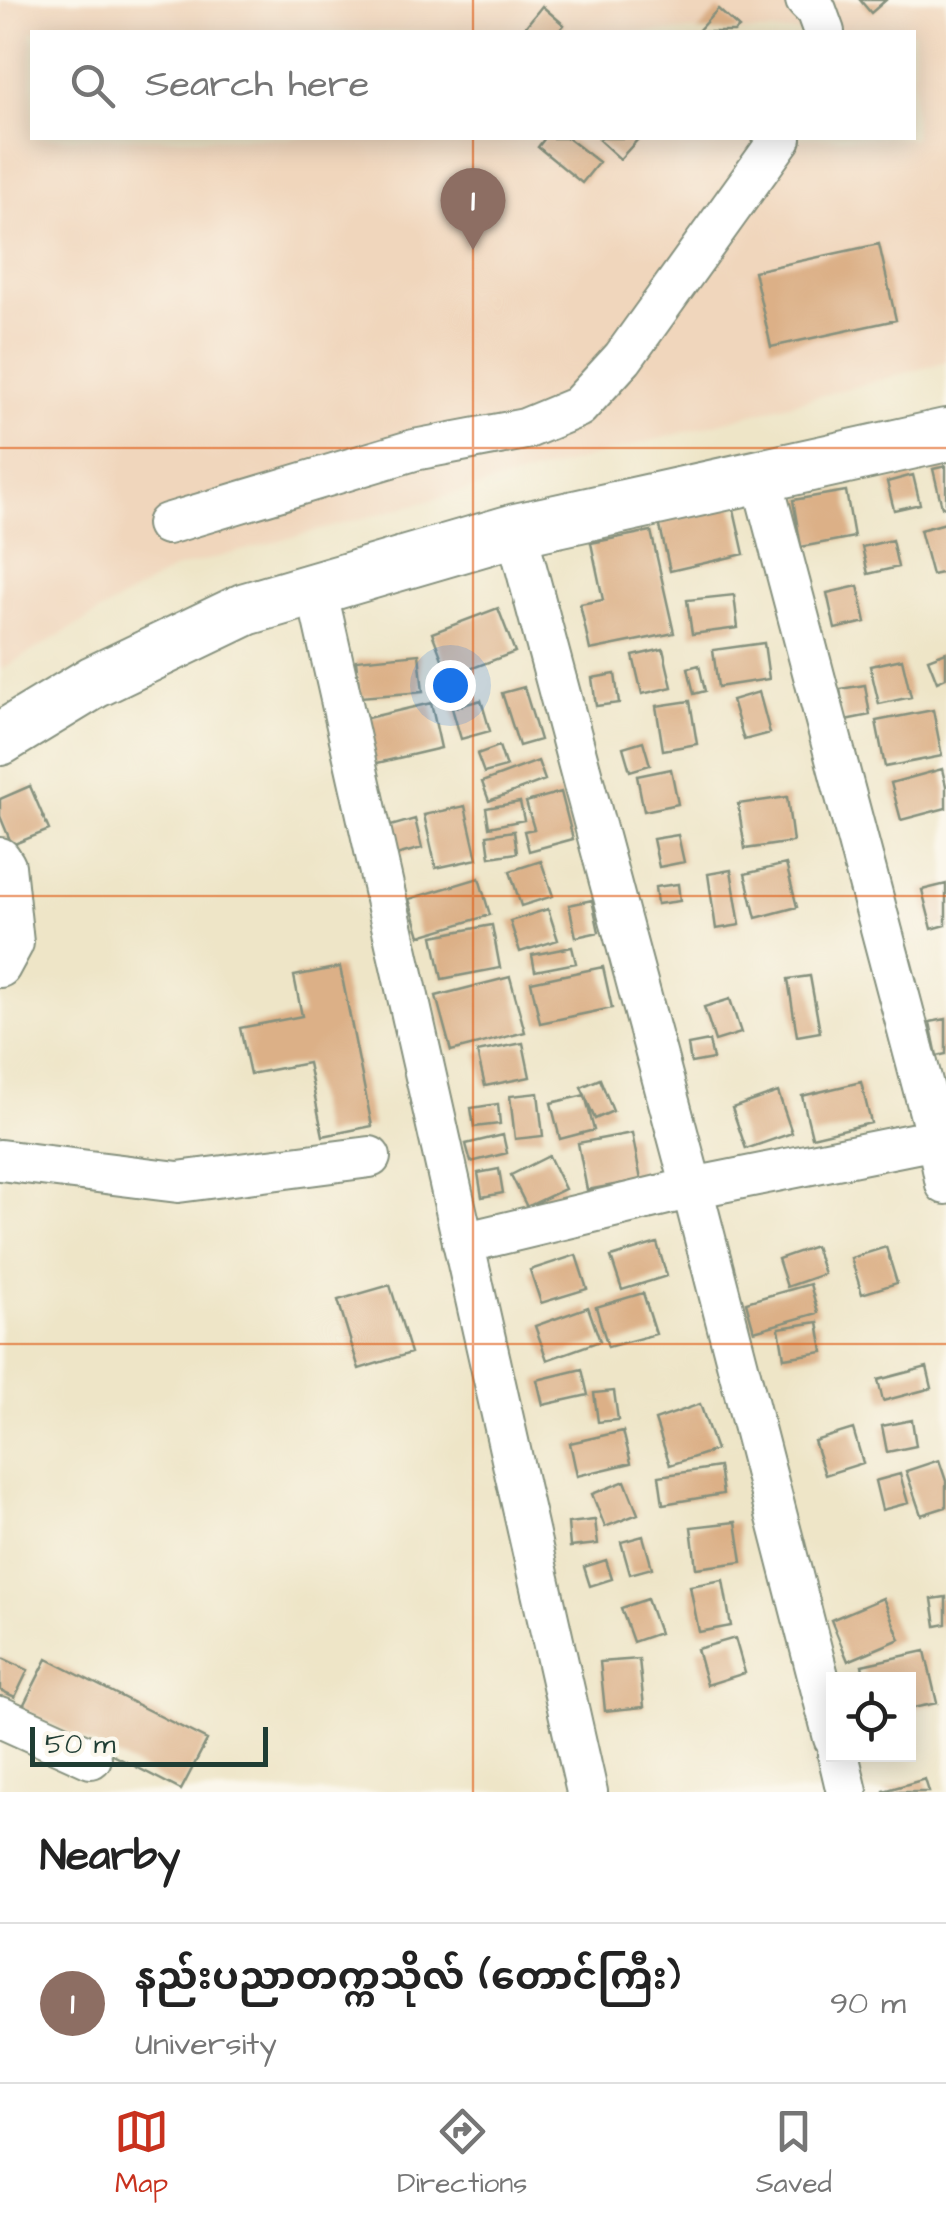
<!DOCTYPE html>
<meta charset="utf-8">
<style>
body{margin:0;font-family:"Architects Daughter","Noto Sans Myanmar",sans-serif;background:#f6f6f6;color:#222}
.controls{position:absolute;right:30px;bottom:30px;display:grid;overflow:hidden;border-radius:0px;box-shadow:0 5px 25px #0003}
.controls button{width:90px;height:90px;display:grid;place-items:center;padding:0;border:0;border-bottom:2px solid #e0e0e0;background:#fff;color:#222;font:50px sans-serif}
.scale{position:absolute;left:30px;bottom:25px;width:238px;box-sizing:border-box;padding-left:10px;border:5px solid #1f3d34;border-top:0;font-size:28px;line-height:35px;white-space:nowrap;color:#1f3d34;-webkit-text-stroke:8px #fbf7ec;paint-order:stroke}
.you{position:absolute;left:450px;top:685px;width:35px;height:35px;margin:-25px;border:8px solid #fff;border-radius:50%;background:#1a73e8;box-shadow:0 0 0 15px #1a73e833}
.badge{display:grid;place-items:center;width:65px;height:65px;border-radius:50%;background:#c8321e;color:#fff;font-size:32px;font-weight:700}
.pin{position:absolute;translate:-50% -82px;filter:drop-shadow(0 2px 5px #0008)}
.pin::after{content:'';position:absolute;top:52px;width:35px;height:30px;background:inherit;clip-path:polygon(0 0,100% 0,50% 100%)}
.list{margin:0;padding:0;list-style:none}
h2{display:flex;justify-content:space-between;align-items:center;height:130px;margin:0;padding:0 40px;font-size:42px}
h2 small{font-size:32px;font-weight:400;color:#767676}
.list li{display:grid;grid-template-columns:65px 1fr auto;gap:30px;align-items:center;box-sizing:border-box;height:160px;padding:0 40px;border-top:2px solid #e0e0e0}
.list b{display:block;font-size:38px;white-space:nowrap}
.list p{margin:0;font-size:32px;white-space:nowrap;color:#767676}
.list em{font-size:32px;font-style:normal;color:#767676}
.icon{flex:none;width:55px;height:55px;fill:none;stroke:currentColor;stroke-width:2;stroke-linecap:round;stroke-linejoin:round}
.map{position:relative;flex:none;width:946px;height:1792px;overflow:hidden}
.search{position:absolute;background:#fff;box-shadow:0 5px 25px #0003;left:30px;right:30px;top:30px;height:110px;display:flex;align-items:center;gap:25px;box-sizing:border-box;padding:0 35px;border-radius:0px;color:#767676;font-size:38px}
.sheet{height:290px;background:#fff}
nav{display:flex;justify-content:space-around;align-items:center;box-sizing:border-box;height:140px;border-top:2px solid #e0e0e0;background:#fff;font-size:28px;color:#767676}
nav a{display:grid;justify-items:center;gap:5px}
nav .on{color:#c8321e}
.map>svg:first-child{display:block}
</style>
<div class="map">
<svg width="946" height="1792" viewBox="0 0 946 1792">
<rect width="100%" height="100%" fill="#fbf7ec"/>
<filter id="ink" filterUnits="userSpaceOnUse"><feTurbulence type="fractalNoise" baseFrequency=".01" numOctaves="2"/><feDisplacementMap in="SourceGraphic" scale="20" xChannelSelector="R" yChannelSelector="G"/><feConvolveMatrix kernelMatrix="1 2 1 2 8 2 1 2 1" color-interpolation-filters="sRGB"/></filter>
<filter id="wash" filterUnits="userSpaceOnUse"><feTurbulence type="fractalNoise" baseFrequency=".0048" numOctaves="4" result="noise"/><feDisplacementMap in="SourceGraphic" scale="40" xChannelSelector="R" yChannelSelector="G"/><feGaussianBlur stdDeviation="2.25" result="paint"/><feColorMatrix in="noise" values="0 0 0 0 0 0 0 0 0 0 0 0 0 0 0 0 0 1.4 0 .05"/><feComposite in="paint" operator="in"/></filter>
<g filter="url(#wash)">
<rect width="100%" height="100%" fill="#eee5c7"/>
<path fill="#f0d6bc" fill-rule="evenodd" d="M0,0H946V362L174,569L0,670ZM32,32H914V138H32Z"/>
<g id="blocks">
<path fill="#dcb087" d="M860,0H886L871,13Z
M542,6L564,25L558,32H534L526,26Z
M718,9L739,28L734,32H697Z
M545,138H568L599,162L582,183L538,147Z
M602,138H639L620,159L599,140Z
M879,244L896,320L771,347L754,271Z
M946,466V506L942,507L933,469Z
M913,475L920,504L894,510L887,482Z
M846,491L854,537L801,547L793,500Z
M733,505L744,554L670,571L659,522Z
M946,523V572L932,575L920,530Z
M651,531L674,633L590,650L580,604L603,600L591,543Z
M892,540L898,567L868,574L862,547Z
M858,586L866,622L835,629L827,593Z
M734,595L738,628L692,634L687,600Z
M498,608L515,652L449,677L432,633Z
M764,643L769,679L718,687L713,650Z
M663,649L672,687L642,694L633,656Z
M946,652V678L937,682L928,659Z
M419,654L423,692L360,697L356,660Z
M902,659L911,697L879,704L870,666Z
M699,665L705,691L694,694L688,668Z
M615,674L619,703L596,706L592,678Z
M865,685L870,715L845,720L840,689Z
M524,687L540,740L519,746L502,693Z
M759,692L770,733L744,740L732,700Z
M481,700L490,731L461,739L452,708Z
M690,701L697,744L663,750L656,706Z
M431,703L441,748L373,764L363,719Z
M933,710L942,756L885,767L876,721Z
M643,741L650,765L630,771L623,747Z
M499,746L506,767L484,773L477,754Z
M538,761L545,780L489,801L482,782Z
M671,769L678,804L644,811L637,776Z
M942,769L946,786V808L901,820L891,783Z
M30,786L49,830L12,845L0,816V799Z
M561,792L573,839L529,851L524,831L534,829L526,802Z
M787,797L793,842L745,849L738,804Z
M520,802L524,820L489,827L486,808Z
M465,806L477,859L436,868L424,815Z
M415,819L422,848L396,855L387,827Z
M514,831L517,853L490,857L487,835Z
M678,835L684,862L659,867L653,839Z
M541,861L553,896L521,906L510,871Z
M786,864L797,907L756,918L745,874Z
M731,870L740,925L716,929L708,874Z
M479,878L490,915L420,936L409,899Z
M678,884L680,901L657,904L655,887Z
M946,884V925L932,929L922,890Z
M592,900L599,932L576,937L569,905Z
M548,909L558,940L520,952L510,921Z
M492,925L500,968L442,979L433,936Z
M572,947L576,963L535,971L532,955Z
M340,967L372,1126L323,1136L308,1063L250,1074L240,1028L302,1016L294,976Z
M603,967L612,1008L540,1023L531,982Z
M810,976L820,1032L797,1036L788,979Z
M510,977L525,1032L451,1051L436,996Z
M730,999L741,1033L715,1041L704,1007Z
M946,1019V1054L937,1056L930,1022Z
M709,1041L713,1059L691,1063L688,1045Z
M523,1043L530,1077L485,1086L477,1052Z
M600,1079L613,1111L595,1119L581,1087Z
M861,1082L871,1123L812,1137L802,1096Z
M778,1092L792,1133L746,1149L732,1108Z
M538,1093L543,1136L515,1139L510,1096Z
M585,1095L594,1130L560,1139L551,1103Z
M498,1104L500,1124L474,1127L471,1108Z
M632,1133L641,1180L587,1190L578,1143Z
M503,1135L507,1153L471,1162L466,1144Z
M549,1156L565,1189L527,1207L511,1175Z
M499,1169L503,1193L482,1197L478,1173Z
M657,1243L667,1276L622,1290L611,1257Z
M815,1246L824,1274L787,1287L778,1259Z
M886,1247L897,1283L862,1294L851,1258Z
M576,1255L587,1289L541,1303L530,1270Z
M810,1284L818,1313L754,1331L746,1302Z
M390,1285L411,1353L359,1369L338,1300Z
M643,1293L656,1334L608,1347L596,1307Z
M588,1307L600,1341L547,1360L535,1326Z
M818,1322L823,1352L784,1358L779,1328Z
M927,1367L932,1388L883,1401L878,1380Z
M582,1369L588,1395L543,1405L537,1380Z
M614,1391L618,1420L598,1422L594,1393Z
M700,1404L716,1450L670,1465L655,1420Z
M912,1420L916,1446L887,1452L882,1426Z
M853,1429L863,1463L825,1475L814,1441Z
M623,1431L631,1463L577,1476L570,1443Z
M939,1460L946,1481V1507L921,1515L906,1471Z
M719,1467L723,1494L663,1504L659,1476Z
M900,1474L908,1503L882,1510L875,1481Z
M625,1481L638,1514L605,1527L592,1494Z
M595,1520L598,1544L570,1547L568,1523Z
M736,1522L742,1562L696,1568L691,1527Z
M643,1536L652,1568L630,1574L621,1542Z
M606,1560L612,1579L590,1586L584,1567Z
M723,1580L731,1626L699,1632L690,1586Z
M946,1597V1624L936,1626L932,1599Z
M883,1598L900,1639L848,1661L831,1620Z
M647,1599L659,1633L633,1642L621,1608Z
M735,1638L745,1673L707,1685L697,1649Z
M925,1651L937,1703L908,1709V1680H865L862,1665Z
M0,1657L28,1670L15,1697L0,1690Z
M47,1659L207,1740L181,1790L22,1708Z
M639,1659L644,1707L605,1711L600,1662Z
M925,1779L929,1792H884V1791Z"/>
</g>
</g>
<g filter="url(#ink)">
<use href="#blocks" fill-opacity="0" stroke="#86917e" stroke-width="2.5"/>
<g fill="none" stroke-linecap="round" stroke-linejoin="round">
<defs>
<path id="minor" d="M806,0L816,10L824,32
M761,476L937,1139L946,1184
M167,524L414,450L525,429L578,407L623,358L781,138
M516,530L692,1188L834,1738
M316,588L587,1792
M0,858L5,866L13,943L0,967
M0,1160L178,1182L370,1157
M463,1243L692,1188L946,1137
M0,1717L91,1758
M838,1754L847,1792"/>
<path id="major" d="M0,739L94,682L246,609L516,530L946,435"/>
</defs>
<use href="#minor" stroke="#86917e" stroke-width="44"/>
<use href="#major" stroke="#86917e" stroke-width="56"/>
<use href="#minor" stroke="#fff" stroke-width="40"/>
<use href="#major" stroke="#fff" stroke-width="52"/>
</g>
</g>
<path fill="none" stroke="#de580e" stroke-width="2.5" stroke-opacity="0.55" d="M473,0V32M473,138V1792M0,448H946M0,896H946M0,1344H946"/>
</svg>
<div class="controls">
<button><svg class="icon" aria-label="locate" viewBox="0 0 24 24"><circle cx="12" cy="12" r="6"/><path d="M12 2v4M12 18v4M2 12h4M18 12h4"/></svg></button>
</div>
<div class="scale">50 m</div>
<div class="you"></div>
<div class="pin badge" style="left:473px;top:250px;background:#8d6e63">1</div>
<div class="search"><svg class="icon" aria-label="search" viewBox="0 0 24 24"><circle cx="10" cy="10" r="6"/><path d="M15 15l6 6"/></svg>Search here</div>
</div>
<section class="sheet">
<h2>Nearby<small></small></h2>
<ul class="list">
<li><span class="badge" style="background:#8d6e63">1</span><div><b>နည်းပညာတက္ကသိုလ် (တောင်ကြီး)</b><p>University</p></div><em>90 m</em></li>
</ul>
</section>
<nav>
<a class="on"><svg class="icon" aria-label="map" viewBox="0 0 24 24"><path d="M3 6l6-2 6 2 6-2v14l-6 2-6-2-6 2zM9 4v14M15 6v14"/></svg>Map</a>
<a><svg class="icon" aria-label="directions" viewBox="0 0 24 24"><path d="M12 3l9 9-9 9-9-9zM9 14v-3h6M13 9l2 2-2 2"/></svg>Directions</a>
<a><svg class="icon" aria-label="saved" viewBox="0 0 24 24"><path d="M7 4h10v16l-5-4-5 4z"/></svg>Saved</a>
</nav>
